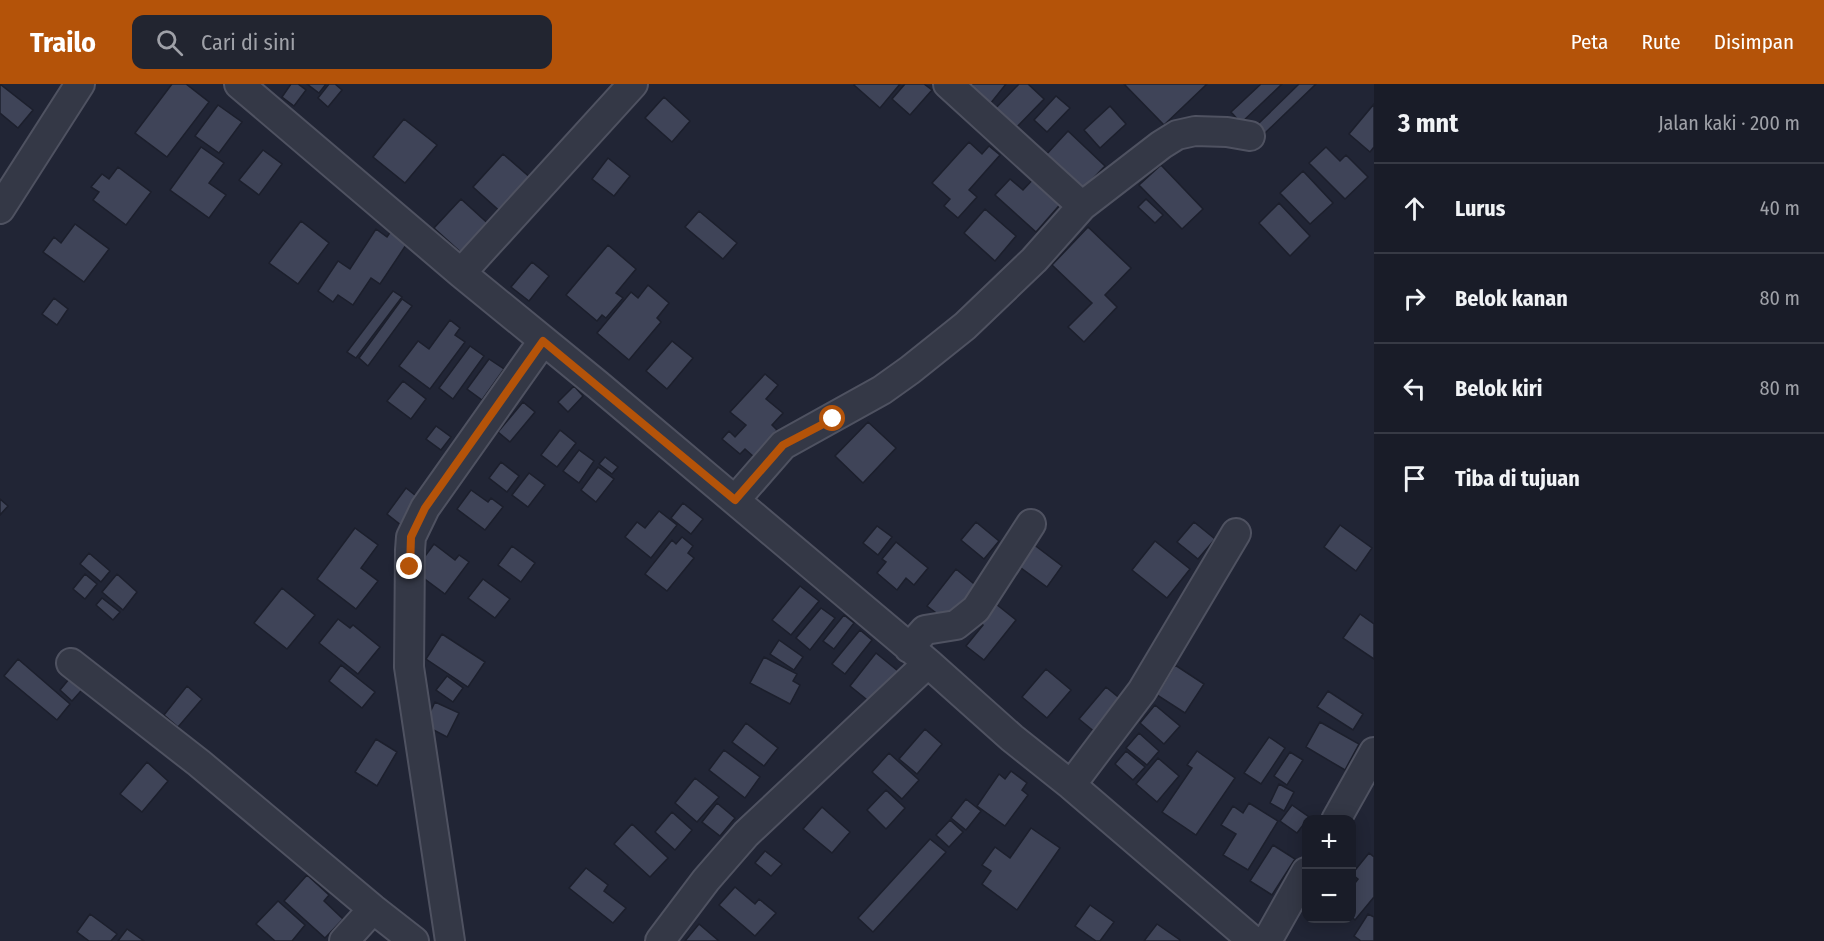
<!DOCTYPE html>
<html lang="id">
<meta charset="utf-8">
<style>
body{margin:0;font-family:"Fira Sans Condensed",sans-serif;background:#222530;color:#f1f3f6}
.controls{position:absolute;right:18px;bottom:18px;display:grid;overflow:hidden;border-radius:12px;box-shadow:0 3px 15px #0003}
.controls button{width:54px;height:54px;display:grid;place-items:center;padding:0;border:0;border-bottom:2px solid #373a45;background:#191c28;color:#f1f3f6;font:30px sans-serif}
.stop{position:absolute;width:18px;height:18px;margin:-14px;border:4px solid #b45309;border-radius:50%;background:#fff}
.stop.end{background:#b45309;border-color:#fff;box-shadow:0 2px 6px #0008}
.list{margin:0;padding:0;list-style:none}
h2{display:flex;justify-content:space-between;align-items:center;height:78px;margin:0;padding:0 24px;font-size:26px}
h2 small{font-size:20px;font-weight:400;color:#9fa1a8}
.list li{display:grid;grid-template-columns:39px 1fr auto;gap:18px;align-items:center;box-sizing:border-box;height:90px;padding:0 24px;border-top:2px solid #373a45}
.list b{display:block;font-size:22px;white-space:nowrap}
.list em{font-size:20px;font-style:normal;color:#9fa1a8}
.icon{flex:none;width:33px;height:33px;fill:none;stroke:currentColor;stroke-width:2;stroke-linecap:round;stroke-linejoin:round}
.map{position:relative;flex:none;width:1374px;height:857px;overflow:hidden}
header{display:flex;align-items:center;gap:36px;box-sizing:border-box;height:84px;padding:0 30px;background:#b45309;color:#fff}
header strong{font-size:28px}
nav{display:flex;gap:33px;margin-inline-start:auto;font-size:21px}
.search{width:420px;height:54px;background:#222530;display:flex;align-items:center;gap:15px;box-sizing:border-box;padding:0 21px;border-radius:12px;color:#9fa1a8;font-size:22px}
main{display:flex}
aside{flex:1;background:#191c28}
.map>svg:first-child{display:block}
</style>
<header>
<strong>Trailo</strong>
<div class="search"><svg class="icon" aria-label="search" viewBox="0 0 24 24"><circle cx="10" cy="10" r="6"/><path d="M15 15l6 6"/></svg>Cari di sini</div>
<nav><a>Peta</a><a>Rute</a><a>Disimpan</a></nav>
</header>
<main>
<div class="map">
<svg width="1374" height="857" viewBox="0 0 1374 857">
<rect width="100%" height="100%" fill="#212535"/>
<path fill="#3f4458" stroke="#1c1f2c" stroke-width="1.5" d="M0,0L33,26L18,44L0,29Z
M172,0H186L209,18L167,73L135,49Z
M291,0H298L306,6L294,22L282,13Z
M307,0H326L319,9Z
M329,0H335L342,6L328,23L318,14Z
M855,0H900L880,24L854,1Z
M905,0H924L932,6L910,31L892,15Z
M966,0H1006L990,20Z
M1019,0H1028L1044,15L1013,47L993,27Z
M1124,0H1207L1164,41Z
M1261,0H1282L1241,39L1231,28Z
M1299,0H1316L1265,49L1257,41Z
M1056,12L1070,24L1047,48L1034,36Z
M664,13L690,37L672,58L645,34Z
M1374,20V63L1370,68L1349,50Z
M218,21L242,38L219,69L195,52Z
M1110,22L1126,40L1100,64L1084,46Z
M404,35L437,61L405,99L373,73Z
M1068,47L1105,82L1080,108L1044,73Z
M969,58L982,70L989,62L1000,71L969,106L977,113L958,134L944,122L950,115L932,99Z
M201,63L224,79L209,99L226,111L209,134L170,106Z
M1326,63L1340,77L1346,71L1368,93L1345,115L1309,79Z
M263,66L282,80L259,111L239,96Z
M503,70L533,96L503,130L473,103Z
M608,74L630,92L614,112L592,95Z
M1161,81L1203,125L1182,145L1139,101Z
M118,83L151,108L126,141L93,116L99,108L91,103L102,90L109,95Z
M1303,87L1333,119L1310,140L1280,109Z
M1037,91L1064,116L1036,148L995,111L1010,95L1023,106Z
M461,115L494,145L467,174L434,144Z
M1146,115L1163,131L1155,139L1138,123Z
M1279,119L1310,152L1290,172L1259,139Z
M985,125L1016,152L995,177L964,149Z
M699,127L737,159L723,175L685,143Z
M301,137L329,159L298,200L269,179Z
M75,140L109,165L84,198L43,168L54,153L61,159Z
M1088,143L1131,184L1105,211L1117,223L1084,258L1068,243L1092,219L1052,181Z
M376,145L387,153L391,147L408,158L380,200L371,194L353,221L338,211L333,218L318,207L338,177L350,185Z
M608,161L636,185L616,209L623,214L606,234L602,231L597,237L566,211Z
M532,178L549,192L529,217L511,203Z
M648,201L669,219L657,234L661,238L629,276L597,249L631,208L638,214Z
M393,207L402,213L356,274L347,268Z
M54,214L68,225L57,241L42,230Z
M402,215L412,222L368,282L359,274Z
M450,236L460,244L455,251L465,258L430,305L399,282L418,257L429,265Z
M672,257L693,274L667,305L646,287Z
M470,262L484,272L453,315L439,304Z
M489,275L504,285L482,316L467,305Z
M765,290L778,301L766,315L783,329L772,341L777,346L754,373L745,365L740,370L722,355L729,347L735,353L746,341L730,328Z
M403,297L426,315L411,335L387,317Z
M574,302L583,312L568,328L558,318Z
M523,318L535,328L510,358L498,348Z
M868,338L896,364L863,399L835,372Z
M436,342L451,353L441,366L426,355Z
M560,346L576,359L557,383L541,371Z
M579,366L594,377L579,399L563,387Z
M605,373L618,383L612,390L599,380Z
M501,378L519,392L507,408L489,394Z
M598,383L614,395L596,418L581,406Z
M529,389L545,401L528,423L512,411Z
M406,404L425,419L406,445L387,430Z
M471,406L488,418L491,414L503,423L485,446L457,425Z
M0,415L8,422L0,431Z
M683,419L703,435L691,450L671,434Z
M659,427L677,441L651,474L625,453L637,438L645,444Z
M976,438L999,457L984,475L961,456Z
M1194,438L1215,455L1198,475L1177,458Z
M1340,441L1372,464L1356,487L1324,463Z
M877,442L892,453L878,471L863,459Z
M355,444L378,461L361,484L378,497L356,525L317,495Z
M682,453L693,462L688,469L694,474L667,507L645,490L672,456L676,460Z
M1155,457L1190,485L1167,514L1132,486Z
M896,458L928,484L914,501L906,494L897,506L877,489L886,478L882,475Z
M434,460L455,476L459,471L469,478L445,510L414,487Z
M1033,460L1062,482L1047,503L1017,481Z
M512,462L535,479L521,498L498,481Z
M89,469L110,487L101,498L80,480Z
M956,485L979,504L951,540L927,522Z
M85,490L97,500L85,515L73,505Z
M117,490L137,508L123,526L102,508Z
M483,495L510,515L495,534L468,514Z
M800,502L819,517L791,551L772,536Z
M282,504L315,531L287,565L254,539Z
M102,514L120,528L113,536L96,521Z
M991,516L1016,536L984,576L966,562L983,541L976,535Z
M821,524L835,534L810,566L796,554Z
M1360,530L1374,540V575L1343,554Z
M844,531L854,539L834,565L823,557Z
M338,535L350,544L353,541L380,563L358,590L319,559Z
M860,546L872,556L845,590L832,580Z
M442,550L485,578L468,603L426,575Z
M779,556L803,573L794,586L770,570Z
M876,569L898,587L871,619L850,602Z
M764,573L797,590L793,597L800,601L790,620L750,599Z
M18,575L70,620L57,636L4,592Z
M341,581L375,608L362,624L329,597Z
M1175,581L1204,600L1185,629L1157,611Z
M1046,585L1071,606L1047,634L1022,613Z
M74,589L87,600L72,617L60,606Z
M447,592L463,604L453,618L436,606Z
M187,602L202,615L178,643L164,631Z
M1106,603L1123,617L1096,649L1079,635Z
M1328,607L1363,630L1353,646L1317,623Z
M435,618L459,629L447,653L424,641Z
M1155,621L1180,642L1164,660L1140,639Z
M1320,638L1359,660L1345,686L1306,663Z
M746,639L778,664L764,682L732,658Z
M925,645L942,660L917,690L899,675Z
M1139,649L1159,667L1147,681L1126,664Z
M1269,653L1285,664L1261,700L1244,689Z
M376,655L397,668L377,702L355,688Z
M724,666L760,693L745,714L709,686Z
M1126,667L1145,683L1133,696L1115,680Z
M1197,667L1235,694L1196,751L1162,728L1192,684L1187,681Z
M1290,668L1303,676L1287,701L1274,692Z
M889,669L919,696L902,715L872,688Z
M1158,674L1179,692L1157,718L1136,700Z
M147,678L168,697L142,728L120,710Z
M1011,687L1027,699L1022,706L1028,711L1005,742L977,722L999,690L1005,695Z
M695,694L719,713L697,738L675,719Z
M1279,700L1294,708L1284,727L1270,719Z
M886,706L905,724L886,745L867,726Z
M966,715L981,727L966,746L951,734Z
M717,719L735,734L720,752L702,738Z
M1249,719L1278,737L1248,786L1223,771L1236,750L1221,741L1233,722L1243,729Z
M1292,721L1309,733L1297,749L1280,737Z
M822,723L850,748L832,769L803,745Z
M672,728L692,746L675,766L655,748Z
M950,736L963,748L949,763L936,751Z
M632,740L668,774L650,793L614,760Z
M1031,744L1060,764L1017,826L982,800L991,787L982,781L995,763L1010,774Z
M930,755L946,768L873,848L858,834Z
M1273,761L1295,775L1272,811L1250,797Z
M765,767L782,780L771,792L755,779Z
M1369,769L1374,773V813L1355,836L1352,833V803L1358,795L1352,790Z
M586,784L608,801L604,807L626,824L613,839L569,804Z
M307,791L329,811L324,817L343,835L325,854L284,817Z
M735,803L755,820L759,815L776,829L755,852L719,821Z
M278,817L305,841L292,857H275L256,840Z
M1090,821L1114,838L1100,857H1096L1075,842Z
M90,830L117,850L111,857H89L77,848Z
M1368,830L1374,833V857H1361L1354,852Z
M699,840L719,857H685Z
M1157,840L1180,856V857H1144Z
M127,845L144,857H118Z"/>
<g fill="none" stroke-linecap="round" stroke-linejoin="round">
<defs>
<path id="minor" d="M239,0L461,189L598,301L928,579L1012,654L1071,701L1253,857
M948,0L1082,122
M0,125L80,0
M461,189L633,0
M735,416L783,361L882,306L910,286L965,242L1034,176L1082,122L1161,61L1177,51L1195,47L1227,48L1250,52
M909,564L925,546L956,541L976,525L1031,440
M71,579L199,679L373,825L414,857
M1071,701L1142,607L1236,449
M1336,736L1374,668
M344,857L373,825
M450,857L409,583L410,466L411,453L425,424L543,257
M660,857L706,796L746,750L928,579
M1267,857L1306,788"/>
</defs>
<use href="#minor" stroke="#4f5261" stroke-width="32"/>
<use href="#minor" stroke="#343846" stroke-width="28"/>
</g>
<g fill="none" stroke-linecap="round" stroke-linejoin="round">
<path stroke="#b45309" stroke-width="8" d="M410,483L411,453L425,424L543,257L735,416L783,361L833,335"/>
</g>
</svg>
<div class="controls">
<button>+</button>
<button>−</button>
</div>
<div class="stop" style="left:833px;top:335px"></div>
<div class="stop end" style="left:410px;top:483px"></div>
</div>
<aside>
<h2>3 mnt<small>Jalan kaki · 200 m</small></h2>
<ul class="list">
<li><svg class="icon" aria-label="ahead" viewBox="0 0 24 24"><path d="M12 20V5M6 11l6-6 6 6"/></svg><div><b>Lurus</b></div><em>40 m</em></li>
<li><svg class="icon" aria-label="right" viewBox="0 0 24 24"><path d="M7 20v-9h11M14 6l5 5-5 5"/></svg><div><b>Belok kanan</b></div><em>80 m</em></li>
<li><svg class="icon" aria-label="left" viewBox="0 0 24 24"><path d="M17 20v-9H6M10 6l-5 5 5 5"/></svg><div><b>Belok kiri</b></div><em>80 m</em></li>
<li><svg class="icon" aria-label="arrive" viewBox="0 0 24 24"><path d="M6 21V4h12l-3 4 3 4H6"/></svg><div><b>Tiba di tujuan</b></div></li>
</ul>
</aside>
</main>
